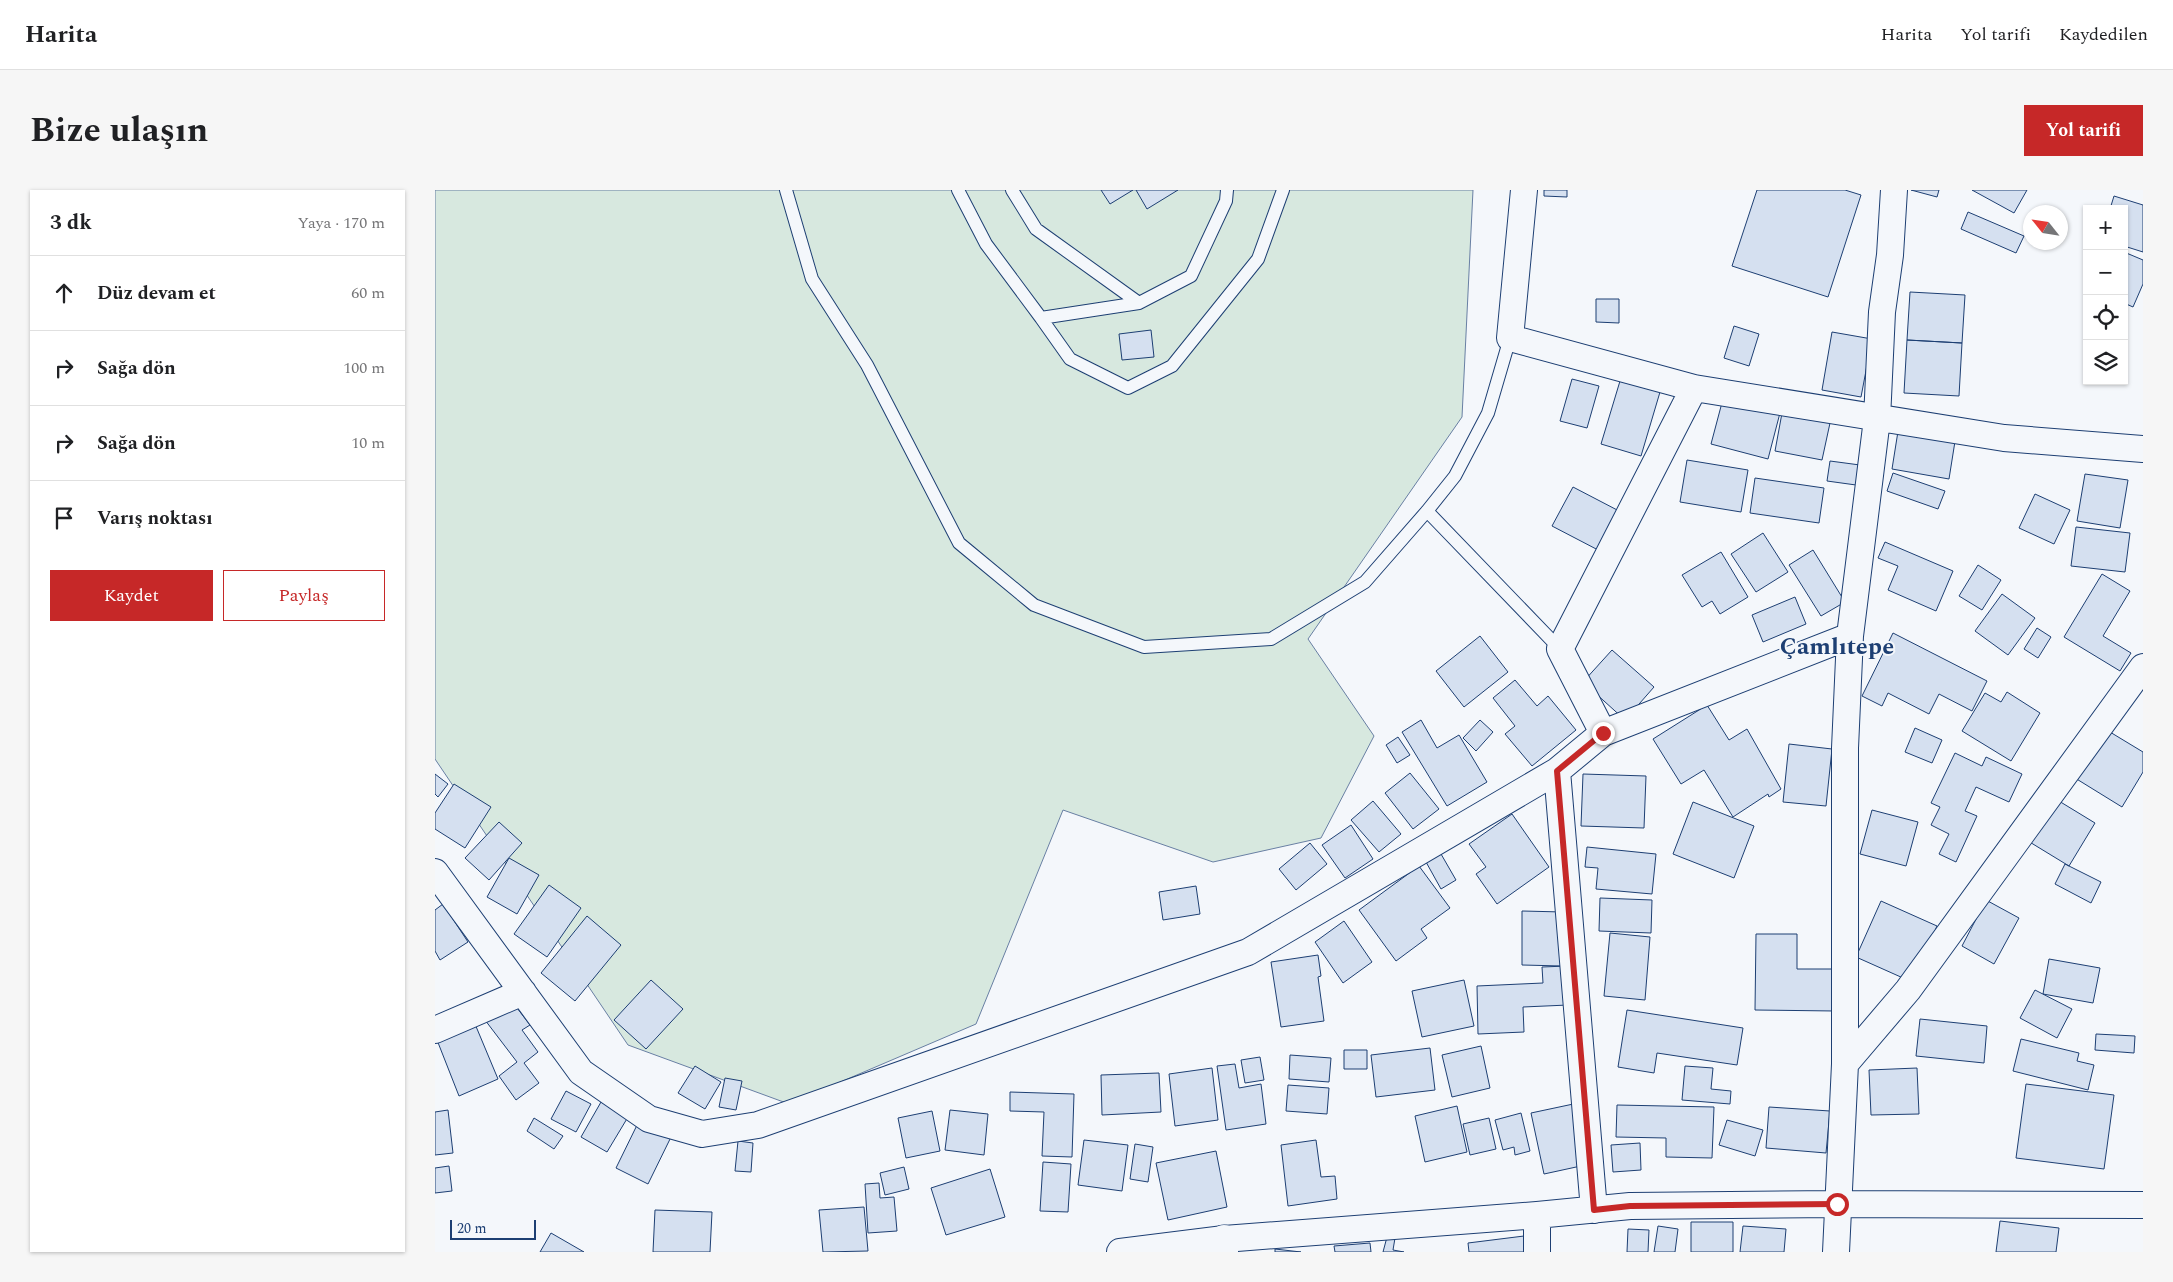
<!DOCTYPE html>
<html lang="tr">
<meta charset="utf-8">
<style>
body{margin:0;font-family:Spectral,serif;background:#f6f6f6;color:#202124}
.controls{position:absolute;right:15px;top:15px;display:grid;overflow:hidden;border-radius:0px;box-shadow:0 1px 4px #0004}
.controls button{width:45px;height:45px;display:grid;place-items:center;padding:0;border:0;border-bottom:1px solid #e0e0e0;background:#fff;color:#202124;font:25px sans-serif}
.compass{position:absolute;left:1588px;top:15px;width:45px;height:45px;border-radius:50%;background:#fff;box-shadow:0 1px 4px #0004;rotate:300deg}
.scale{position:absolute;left:15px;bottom:12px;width:86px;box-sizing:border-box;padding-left:5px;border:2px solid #1d3f73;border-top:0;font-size:14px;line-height:18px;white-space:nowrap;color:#1d3f73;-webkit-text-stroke:4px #f4f7fb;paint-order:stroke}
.stop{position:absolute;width:15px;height:15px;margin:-11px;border:4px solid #c62828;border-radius:50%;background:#fff}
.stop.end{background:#c62828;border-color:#fff;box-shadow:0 1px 5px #0008}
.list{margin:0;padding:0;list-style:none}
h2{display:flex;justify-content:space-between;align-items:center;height:65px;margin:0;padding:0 20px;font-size:21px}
h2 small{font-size:16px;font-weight:400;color:#757577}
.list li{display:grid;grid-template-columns:32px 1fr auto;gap:15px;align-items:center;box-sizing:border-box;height:75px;padding:0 20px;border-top:1px solid #e0e0e0}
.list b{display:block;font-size:19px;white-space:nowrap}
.list em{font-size:16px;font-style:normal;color:#757577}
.actions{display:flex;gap:10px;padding:15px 20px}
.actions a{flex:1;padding:11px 0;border:1px solid #c62828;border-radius:0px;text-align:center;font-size:18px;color:#c62828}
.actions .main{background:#c62828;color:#fff}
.icon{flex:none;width:28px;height:28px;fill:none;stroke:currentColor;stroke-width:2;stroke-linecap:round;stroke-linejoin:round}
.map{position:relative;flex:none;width:1708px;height:1062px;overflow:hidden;border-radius:0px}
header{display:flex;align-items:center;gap:30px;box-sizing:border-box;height:70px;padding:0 25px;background:#fff;border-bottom:1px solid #e0e0e0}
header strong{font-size:24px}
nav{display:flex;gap:28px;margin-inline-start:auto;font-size:18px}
.intro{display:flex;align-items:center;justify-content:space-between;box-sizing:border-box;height:120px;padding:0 30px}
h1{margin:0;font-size:35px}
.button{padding:12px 22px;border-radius:0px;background:#c62828;color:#fff;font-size:18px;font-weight:700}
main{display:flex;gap:30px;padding:0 30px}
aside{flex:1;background:#fff;border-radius:0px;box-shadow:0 1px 4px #0004}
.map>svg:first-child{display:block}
</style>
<header>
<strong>Harita</strong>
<nav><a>Harita</a><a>Yol tarifi</a><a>Kaydedilen</a></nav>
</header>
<div class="intro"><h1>Bize ulaşın</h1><a class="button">Yol tarifi</a></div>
<main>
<aside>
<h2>3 dk<small>Yaya · 170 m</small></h2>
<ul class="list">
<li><svg class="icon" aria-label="ahead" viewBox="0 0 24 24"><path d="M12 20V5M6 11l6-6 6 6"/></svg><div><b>Düz devam et</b></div><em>60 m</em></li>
<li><svg class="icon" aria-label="right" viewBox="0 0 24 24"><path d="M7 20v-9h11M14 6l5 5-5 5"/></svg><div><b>Sağa dön</b></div><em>100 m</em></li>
<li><svg class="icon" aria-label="right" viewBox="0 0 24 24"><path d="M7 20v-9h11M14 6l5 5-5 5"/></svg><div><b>Sağa dön</b></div><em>10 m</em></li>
<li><svg class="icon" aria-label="arrive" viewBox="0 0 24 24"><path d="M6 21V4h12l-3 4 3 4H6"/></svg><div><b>Varış noktası</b></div></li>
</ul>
<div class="actions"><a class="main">Kaydet</a><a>Paylaş</a></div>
</aside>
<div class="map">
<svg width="1708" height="1062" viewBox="0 0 1708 1062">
<rect width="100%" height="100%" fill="#f4f7fb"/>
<path fill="#d7e8df" stroke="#687fa3" d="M0,0H1038L1027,227L873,449L939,546L886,648L778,672L628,620L541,834L354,914L193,855L0,569Z"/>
<path fill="#d5e0f0" stroke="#1d3f73" d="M666,0H698L675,14Z
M701,0H743L712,19Z
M1109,0H1132V7L1109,6Z
M1322,0H1410L1426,5L1393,107L1297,76Z
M1476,0H1504L1502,7Z
M1537,0H1592L1579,23Z
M1679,6L1708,15V62L1689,56V19H1675Z
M1533,22L1589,46L1581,63L1526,39Z
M1689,62L1708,70V94L1698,117L1689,113Z
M1475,102L1530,105L1527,153L1472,150Z
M1161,109H1184V133L1161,132Z
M1299,136L1324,144L1314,176L1289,168Z
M716,140L719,167L687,170L684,144Z
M1397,142L1437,149L1426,207L1387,200Z
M1472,150L1527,153L1524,206L1469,203Z
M1137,189L1164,196L1152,238L1125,231Z
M1185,191L1225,202L1206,266L1166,254Z
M1289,205L1346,219L1333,269L1276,254Z
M1347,223L1395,233L1387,270L1340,261Z
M1464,235L1521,245L1514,289L1457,279Z
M1252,270L1313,280L1306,322L1245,312Z
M1395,271L1425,275L1421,295L1392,291Z
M1458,283L1510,301L1503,319L1452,301Z
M1650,284L1693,290L1685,338L1642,331Z
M1320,288L1389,298L1384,333L1315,323Z
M1138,297L1186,322L1165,361L1117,336Z
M1600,304L1635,320L1619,354L1584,338Z
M1641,337L1695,343L1690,382L1636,376Z
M1328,343L1353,382L1321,402L1296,364Z
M1450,352L1518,381L1501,421L1453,400L1463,376L1443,368Z
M1378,360L1410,412L1386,426L1354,375Z
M1286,362L1313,407L1285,424L1277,411L1267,417L1247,385Z
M1543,375L1566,390L1547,420L1524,406Z
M1667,384L1695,401L1668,446L1696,463L1685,481L1629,447Z
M1567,404L1600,428L1573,465L1540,441Z
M1360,407L1371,434L1328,452L1317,425Z
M1602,438L1616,447L1603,468L1589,459Z
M1458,443L1552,491L1537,521L1504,504L1494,524L1453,503L1447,516L1427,506Z
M1045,446L1073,482L1029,517L1001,481Z
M1177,460L1219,497L1190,530L1148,492Z
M1080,490L1102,516L1113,506L1141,540L1097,576L1070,544L1080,536L1058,508Z
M1572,502L1605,523L1576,571L1527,541L1550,503L1566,512Z
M1272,515L1294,550L1312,539L1346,599L1334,607L1333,604L1298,627L1269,580L1246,594L1218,549Z
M986,530L1002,558L1024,545L1052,592L1012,616L967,542Z
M1045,530L1058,542L1041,561L1028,548Z
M1480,538L1507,550L1497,573L1470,562Z
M1670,539L1708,562V582L1687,617L1640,588Z
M963,547L975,565L962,573L951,555Z
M1354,554L1397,559L1391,616L1348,612Z
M1520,563L1547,576L1551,567L1587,584L1574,612L1541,597L1530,621L1542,626L1521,672L1504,664L1514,644L1496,635L1505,617L1496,613Z
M975,583L1004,619L978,639L950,603Z
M0,584L13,594L3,607L0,604Z
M1148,584L1211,586L1209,638L1146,636Z
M19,594L56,617L30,658L0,639V623Z
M1619,608L1660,633L1634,676L1593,651Z
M938,611L966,644L944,662L916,630Z
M1258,612L1319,636L1299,688L1238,664Z
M1437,620L1483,632L1471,676L1425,664Z
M1077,624L1114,677L1062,714L1041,684L1051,677L1034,654Z
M64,632L87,653L54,690L30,668Z
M916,635L938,669L910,688L887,655Z
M875,653L892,674L861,700L844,679Z
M1152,657L1221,664L1217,704L1161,699L1163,678L1150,677Z
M1006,664L1021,690L1006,699L991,672Z
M74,668L104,685L82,724L52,707Z
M1630,674L1666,692L1656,713L1620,694Z
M984,676L1015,718L986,739L992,748L961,771L924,720Z
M114,695L146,718L112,767L79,744Z
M761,696L765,724L728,730L724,702Z
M1165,708L1217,710L1216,743L1164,741Z
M1551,710L1584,728L1559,774L1527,756Z
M1446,711L1502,736L1477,792L1421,767Z
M8,714L33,752L5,770L0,761V720Z
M1087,721L1128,722L1127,776L1087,775Z
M152,726L186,755L140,811L106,783Z
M909,731L937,772L908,793L880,752Z
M1175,743L1215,747L1210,810L1169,806Z
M1321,744H1362V779H1401L1400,821L1320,820Z
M883,765L886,786L883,787L889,831L846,837L836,772Z
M1614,769L1665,778L1658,813L1608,804Z
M1132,776L1133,815L1088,817L1089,842L1043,844L1042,796L1108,793L1107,777Z
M216,790L248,819L211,859L179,830Z
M1029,790L1039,836L987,847L977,801Z
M1600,800L1637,819L1622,848L1585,828Z
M76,810L95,835L87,840L103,862L89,873L104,893L81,910L64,886L82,872L50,830Z
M1192,820L1308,838L1302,875L1222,863L1219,883L1183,877Z
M1485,829L1552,836L1549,873L1481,866Z
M40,834L63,889L24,906L2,850Z
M1661,844L1700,846L1699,863L1660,860Z
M1586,849L1644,863L1642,871L1659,875L1653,900L1578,881Z
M1046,856L1055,898L1017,907L1007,865Z
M995,858L1000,900L941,907L936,865Z
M909,860H932V879H909Z
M855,865L896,868L894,892L854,889Z
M825,867L829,890L810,893L806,870Z
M800,874L804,898L826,894L831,934L791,940L782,876Z
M260,876L286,892L270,919L243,903Z
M1250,876L1278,878L1276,899L1296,901L1295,914L1247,910Z
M777,878L783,930L740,936L734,884Z
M1482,878L1484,924L1436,925L1434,880Z
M724,883L726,922L667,925L666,885Z
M290,888L307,891L301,920L284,917Z
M1591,894L1679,905L1669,979L1581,968Z
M853,895L894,898L892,924L851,921Z
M131,901L156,914L141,942L116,929Z
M575,902L639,904L637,967L607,966L609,922L575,921Z
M166,912L193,927L172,962L146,947Z
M1143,913L1155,974L1109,984L1096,923Z
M1182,915L1279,917L1277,968L1231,967V948L1181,947Z
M1022,916L1032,962L990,972L980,926Z
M1334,917L1395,921L1391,963L1331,958Z
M13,920L18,963L0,965V922Z
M515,920L553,924L549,965L510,960Z
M497,921L505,961L471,968L463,928Z
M1086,923L1095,961L1080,965L1079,957L1068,960L1060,930Z
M99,928L128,946L119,959L92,941Z
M1054,928L1061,959L1035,965L1028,934Z
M205,929L237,945L213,994L181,978Z
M1292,930L1328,940L1320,966L1284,955Z
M649,950L693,955L687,1001L643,995Z
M881,950L886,987L900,986L902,1009L853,1016L846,955Z
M303,951L318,953L316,982L300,981Z
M1205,953L1206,980L1178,982L1176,955Z
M700,954L718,957L713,992L695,989Z
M781,961L792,1017L733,1030L721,973Z
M608,972L636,974L633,1022L605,1021Z
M14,976L17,1001L0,1003V978Z
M469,977L474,999L450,1005L445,983Z
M555,979L570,1027L511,1045L496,998Z
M444,993L445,1008L459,1007L462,1041L433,1043L430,994Z
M429,1017L433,1061L388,1062L384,1020Z
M220,1020L277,1022L275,1062H218Z
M1565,1031L1624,1038L1621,1062H1561Z
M1256,1032H1298V1062H1256Z
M1223,1036L1243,1039L1240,1062H1219Z
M1308,1036L1351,1039L1349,1062H1305Z
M1193,1039L1214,1040L1213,1062H1192Z
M116,1043L149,1062H105Z
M1089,1046L1091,1062H1034L1033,1053Z
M952,1047L960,1048L958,1060L969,1062H948Z
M935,1053L936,1062H900L899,1056Z
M840,1059L866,1062H840Z"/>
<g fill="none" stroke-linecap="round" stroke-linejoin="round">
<defs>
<path id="lane" d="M351,0L377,89L432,175L524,353L599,415L709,457L836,449L930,392L992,321L1020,286L1053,223L1075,148
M523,0L551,54L606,128L704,113L756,86L791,11L792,0
M577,0L601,39L704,113
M606,128L635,169L693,198L737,176L823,69L848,0
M992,321L1125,459"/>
<path id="street" d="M1089,0L1075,148L1259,198L1569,248L1708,259
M1168,543L1125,459L1259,198
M1122,581L1159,1020
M0,682L146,882L214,929L267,944L323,935L813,762L1122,581L1168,543L1415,446
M0,840L88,802
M1410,874L1473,800L1708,477
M1102,1025V1062
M685,1062L789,1049L1102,1025L1195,1016L1402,1014L1708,1015
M1401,1062L1410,874V558L1415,446L1442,229L1447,122L1455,65L1459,0"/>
<path id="secondary" d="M789,1062V1049"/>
</defs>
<use href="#lane" stroke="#1d3f73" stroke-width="14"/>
<use href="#street" stroke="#1d3f73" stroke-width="28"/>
<use href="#secondary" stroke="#1d3f73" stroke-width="29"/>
<use href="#lane" stroke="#f4f7fb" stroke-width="12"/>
<use href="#street" stroke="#f4f7fb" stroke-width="26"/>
<use href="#secondary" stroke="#f4f7fb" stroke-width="28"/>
</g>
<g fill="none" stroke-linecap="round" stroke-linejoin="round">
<path stroke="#c62828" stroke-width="6" d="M1168,543L1122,581L1159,1020L1195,1016L1402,1014"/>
</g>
<g text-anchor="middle" stroke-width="4" stroke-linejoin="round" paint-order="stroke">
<g font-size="24" font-weight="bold" fill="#1d3f73" stroke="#f4f7fb">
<text x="1402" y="464">Çamlıtepe</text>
</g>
</g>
</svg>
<div class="controls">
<button>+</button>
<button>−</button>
<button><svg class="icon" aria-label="locate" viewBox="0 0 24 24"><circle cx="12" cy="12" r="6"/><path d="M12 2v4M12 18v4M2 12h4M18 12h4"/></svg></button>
<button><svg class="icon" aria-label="layers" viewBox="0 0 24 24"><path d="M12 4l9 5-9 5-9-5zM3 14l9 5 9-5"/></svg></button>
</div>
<svg class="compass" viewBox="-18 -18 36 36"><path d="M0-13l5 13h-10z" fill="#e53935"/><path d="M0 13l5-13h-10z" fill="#757577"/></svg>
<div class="scale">20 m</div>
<div class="stop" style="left:1402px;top:1014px"></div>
<div class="stop end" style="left:1168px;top:543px"></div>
</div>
</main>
